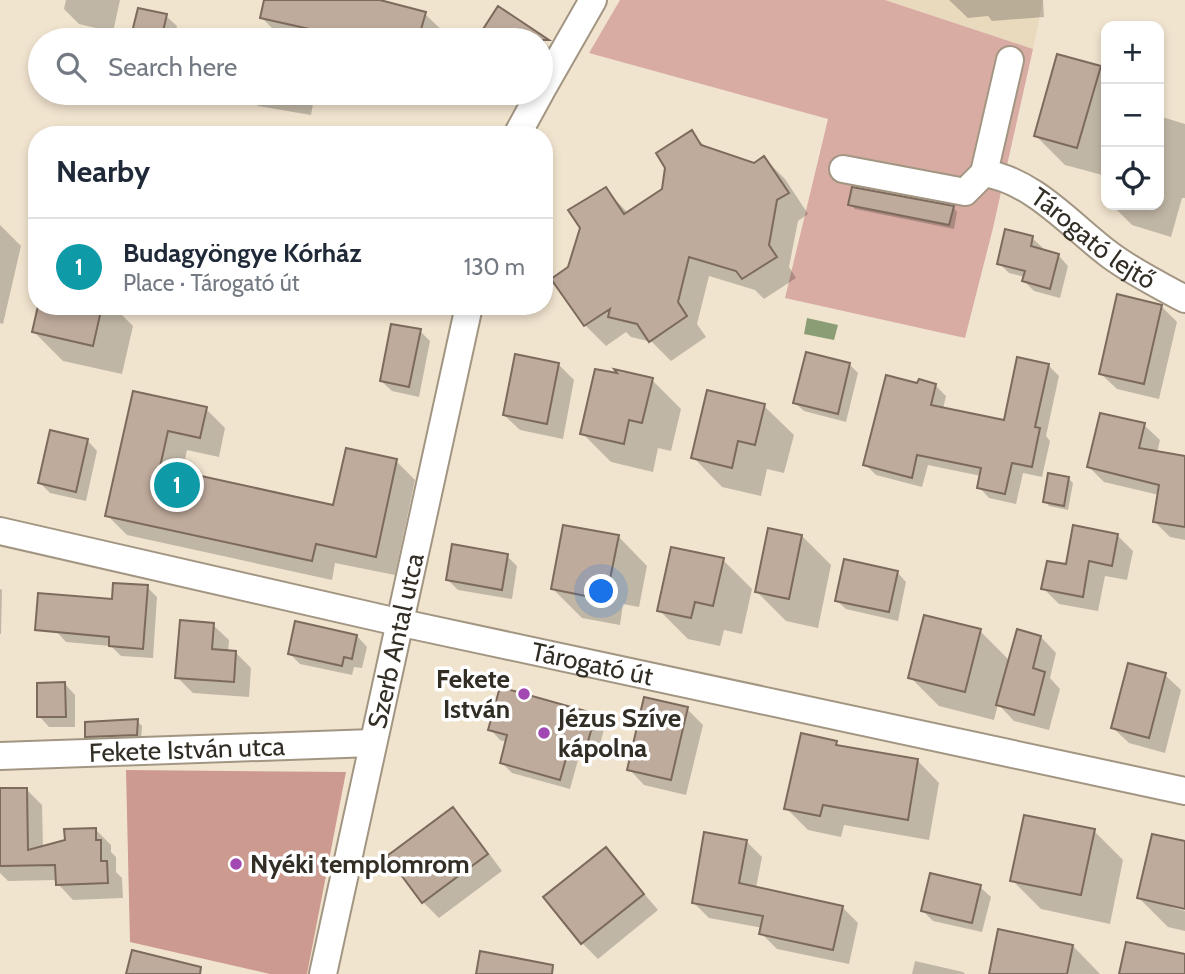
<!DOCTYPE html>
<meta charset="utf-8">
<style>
body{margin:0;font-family:Cabin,sans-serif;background:#f2f2f3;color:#1f2937}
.controls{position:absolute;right:21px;top:21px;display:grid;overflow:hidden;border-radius:14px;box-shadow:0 4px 10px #0003}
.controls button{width:63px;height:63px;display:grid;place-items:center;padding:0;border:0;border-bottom:2px solid #e0e1e3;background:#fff;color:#1f2937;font:35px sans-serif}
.you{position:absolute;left:602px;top:592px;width:24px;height:24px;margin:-18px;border:5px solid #fff;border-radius:50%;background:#1a73e8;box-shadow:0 0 0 10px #1a73e833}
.badge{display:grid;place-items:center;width:46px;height:46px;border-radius:50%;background:#d93025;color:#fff;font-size:23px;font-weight:700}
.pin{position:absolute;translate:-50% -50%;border:4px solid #fff;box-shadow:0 2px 7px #0006}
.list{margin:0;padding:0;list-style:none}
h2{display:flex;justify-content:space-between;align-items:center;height:91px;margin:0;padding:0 28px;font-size:30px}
h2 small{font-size:23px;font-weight:400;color:#747a83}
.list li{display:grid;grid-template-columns:46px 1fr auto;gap:21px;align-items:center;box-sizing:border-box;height:98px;padding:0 28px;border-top:2px solid #e0e1e3}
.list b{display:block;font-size:26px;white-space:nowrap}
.list p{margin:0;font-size:23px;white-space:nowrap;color:#747a83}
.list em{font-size:23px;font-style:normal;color:#747a83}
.icon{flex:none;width:38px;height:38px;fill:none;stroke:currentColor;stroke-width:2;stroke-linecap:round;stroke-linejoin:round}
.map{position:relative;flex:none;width:1185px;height:974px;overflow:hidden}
.search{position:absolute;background:#fff;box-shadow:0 4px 10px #0003;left:28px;top:28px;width:525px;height:77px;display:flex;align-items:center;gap:18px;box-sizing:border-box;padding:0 24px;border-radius:38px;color:#747a83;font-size:26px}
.panel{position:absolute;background:#fff;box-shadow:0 4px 10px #0003;left:28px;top:126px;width:525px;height:189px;border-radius:28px}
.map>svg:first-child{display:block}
</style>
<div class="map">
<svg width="1185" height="974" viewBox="0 0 1185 974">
<rect width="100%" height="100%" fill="#f1e4cf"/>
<path fill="#e9d9bd" d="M885,0H1043L1033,49Z"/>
<path fill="#d8aca2" d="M620,0H885L1033,49L993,228L965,338L785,298L828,119L589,53Z"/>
<path fill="#cc9a8f" d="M126,770L346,772L307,974H270L130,942Z"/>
<path fill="#8a9d74" d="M807,318L838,325L834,340L804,334Z"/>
<path fill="#0003" d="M66,0H120L113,32L79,24L64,9Z
M266,0H365L425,14L452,40H284L262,18Z
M949,0H1043L1044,17L992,21L988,16L968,18Z
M499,9L534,32L563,61L533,106L513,93H541V40H478Z
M139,10L166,16L177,26L173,40H132Z
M1100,67L1106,74V176L1065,165L1036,136Z
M245,93H315L311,115L258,106Z
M1159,116L1185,124V198H1182L1171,237L1132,225L1112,205H1159Z
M197,127L238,134L239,135H195Z
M691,133L708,149L754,165L764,158L785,179L808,214L798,221L789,267L796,278L764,299L755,290L709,276L697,324L706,337L671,361L652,342L631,337L626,332L606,346L585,325L553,279L570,268L605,189L628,213L663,190Z
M850,204L953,207L957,212L954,229L855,209Z
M0,225L21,246L3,324L0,323Z
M1032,238L1043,248L1042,251L1058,255L1068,266L1060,298L1034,291L1024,281L1025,277L1009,273L999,263Z
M40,306H113L133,326L122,374L63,361L34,332Z
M1161,306L1177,322L1159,399L1117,389L1101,374Z
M420,331L430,341L419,397L392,391L381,381Z
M558,364L574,380L563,439L520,430L504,415Z
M849,364L858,373L846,422L804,411L795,403Z
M1048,365L1059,376L1046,436L1050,441L1042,477L1023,473L1016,504L989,498L979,487L981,476L928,465L922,487L876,475L865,464L919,386L935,385L946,396L943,409L1005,423Z
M652,380L681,409L671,451L658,448L653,472L611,462L582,433Z
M135,393L206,409L225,428L219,457L187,450L182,474L335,507L396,461L415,480L395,575L335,563L332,580L127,535L107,515Z
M764,406L794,435L784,473L767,469L761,496L722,487L693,457Z
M1144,425L1160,440L1157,453L1185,458V540L1170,537L1154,521L1159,495L1104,482L1089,467Z
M87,440L97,451L86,501L50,493L40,483Z
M1068,478L1073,483L1068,510L1049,506L1045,501Z
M1117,535L1133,551L1127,580L1105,576L1098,611L1059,604L1043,588L1067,566Z
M618,536L647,566L639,607L623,604L620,625L582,618L553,589Z
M802,536L831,565L818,628L786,621L757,592Z
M507,556L517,566L512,599L458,590L448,580Z
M723,560L752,589L742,634L724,630L720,646L688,639L659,610Z
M897,572L906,582L898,621L846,609L836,600Z
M147,587L157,597L153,658L121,656L111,646L66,642L56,631L114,601Z
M0,589L2,590L1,634H0Z
M213,625L229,640L228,652H235L251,668L249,697L193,693L177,677Z
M980,631L1010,661L1041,637L1056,653L1050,678L1060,689L1049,730L1014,721L998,704L994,720L939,706L910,677Z
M357,636L367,647L362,668L354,667L352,675L300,664L290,654Z
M1165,675L1181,690L1165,753L1129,743L1113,728Z
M65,684L75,695V727H49L39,716Z
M687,709L703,725L686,795L644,785L629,769Z
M595,715L605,726L596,758L580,753L570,789L512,773L502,763L507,742L500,740L490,729Z
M137,721L142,726L141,740L92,741L87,737Z
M836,743L842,748L918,761L939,783L929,840L844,825L841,837L808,830L786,808Z
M0,790H27L42,805L43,848L67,842L95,829L111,845V852L116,857V872L122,878L123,898L73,900L58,884L57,880L8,881L0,873Z
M452,809L468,825L502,871L439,918L423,902Z
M1094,831L1123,860L1110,924L1041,909L1012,880Z
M746,841L762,857L756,888L842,907L858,923L849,964L777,949L761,933L763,928L709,918L694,903Z
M1185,843V907L1171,904V907L1185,911V931L1168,927L1139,898Z
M606,849L658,910L598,959L582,943Z
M980,887L991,897L982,932L933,921L922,910Z
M1073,946L1100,974H991Z
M915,961L963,972L965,974H912Z"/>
<path fill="#bfab9c" stroke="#7c6a5c" stroke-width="2" d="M264,0H380L426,12L418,40H364L324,30L323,32L260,18Z
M498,6L549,40H476Z
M138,8L167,14L161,40H130Z
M1057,54L1101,66L1077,148L1034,136Z
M692,130L701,145L754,163L764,156L789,193L777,200L769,245L777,257L742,279L736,271L689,257L678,302L687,316L649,342L637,324L608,317L610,309L584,326L551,279L568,267L580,228L568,210L606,187L624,214L662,189L665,168L656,153Z
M852,187L954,206L949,225L848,205Z
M1005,229L1033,236L1031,246L1059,254L1050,289L1022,281L1025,271L997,264Z
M1117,294L1162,305L1144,384L1099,374Z
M38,306H102L93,346L32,332Z
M391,324L421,329L409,387L380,381Z
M806,352L850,363L838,414L793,403Z
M515,354L559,363L547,424L503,415Z
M1017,357L1049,364L1035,427L1040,428L1032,467L1012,463L1005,494L977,488L981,468L917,455L912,478L863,465L886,375L917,383L919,379L936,384L931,405L1004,420Z
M595,369L617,373L614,369L653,378L642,423L629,420L624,444L580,434Z
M707,390L765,404L755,445L738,441L732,468L691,458Z
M133,391L207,407L200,438L168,431L160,467L333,505L346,448L397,459L376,557L316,544L312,561L105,516Z
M1100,413L1145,423L1139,448L1185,456V527L1153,522L1159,485L1087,467Z
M50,430L88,439L76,492L38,483Z
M1048,473L1069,477L1064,506L1043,502Z
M563,525L619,535L610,579L595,576L591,597L551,589Z
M1073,525L1118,534L1112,566L1089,561L1083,597L1041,589L1047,561L1066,564Z
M768,528L802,535L789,599L755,592Z
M452,544L508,554L502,590L446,580Z
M671,547L724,558L713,606L695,602L691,618L657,611Z
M844,559L898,571L889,612L835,601Z
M113,583L148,585L143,649L109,646V637L35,630L38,593L112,599Z
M924,615L981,629L965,692L908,678Z
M180,620L214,623L212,649L236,651L234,682L175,678Z
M295,621L357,635L352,659L344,657L342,666L288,654Z
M1017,629L1041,636L1033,668L1045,672L1034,715L996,705Z
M1128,663L1166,673L1149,738L1111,728Z
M65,682L66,717H37V683Z
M500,687L596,714L586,748L570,744L560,780L500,763L507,735L488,730Z
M644,697L688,707L671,780L627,770Z
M138,719L137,735L85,737V722Z
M801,733L837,741L836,745L918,759L908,820L823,805L820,816L784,809Z
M0,788H27L28,850L65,840L64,829L96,828V840H101V861H107L108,883L56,885L55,865L0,866Z
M453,807L488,854L422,903L387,856Z
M1024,815L1095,829L1081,895L1010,881Z
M704,832L747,840L739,883L843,906L833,950L759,934L763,916L692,903Z
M1152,834L1185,841V909L1137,898Z
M606,847L644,894L581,944L543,897Z
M930,873L981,885L972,923L921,911Z
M998,929L1073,945L1067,974H989Z
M1126,942L1185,954V974H1119Z
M132,950L201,967L200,974H126Z
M480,951L553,965L552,974H476Z"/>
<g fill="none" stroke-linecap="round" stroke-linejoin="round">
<defs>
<g id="minor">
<path d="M541,91L593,0"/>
<path d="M517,135L540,93"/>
<path id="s1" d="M843,169L965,192L984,173C1034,181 1070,225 1110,255C1133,272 1159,285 1185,299"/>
<path d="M984,173L1010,60"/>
<path id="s2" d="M0,531L402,623L1185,791"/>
<path id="s3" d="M0,756L373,743"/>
<path id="s4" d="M323,974C371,751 421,529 469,306"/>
</g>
</defs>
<use href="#minor" stroke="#a29683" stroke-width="30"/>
<use href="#minor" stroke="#fff" stroke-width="26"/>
</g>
<g fill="#a148b3" stroke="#fff" stroke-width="2.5">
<circle cx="524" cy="694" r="7"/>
<circle cx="544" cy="733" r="7"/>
<circle cx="236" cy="864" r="7"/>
</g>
<g text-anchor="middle" stroke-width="7" stroke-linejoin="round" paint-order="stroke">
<g font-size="26" fill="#322d25" stroke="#fff">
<text dy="9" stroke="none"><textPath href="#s1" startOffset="280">Tárogató lejtő</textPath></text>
<text dy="9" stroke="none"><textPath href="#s4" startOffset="341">Szerb Antal utca</textPath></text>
<text dy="9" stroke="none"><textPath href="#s2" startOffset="607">Tárogató út</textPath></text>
<text dy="9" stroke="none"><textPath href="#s3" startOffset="187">Fekete István utca</textPath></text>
</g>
<g font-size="26" font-weight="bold" fill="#322d25" stroke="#fff" text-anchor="start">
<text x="510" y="688" text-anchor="end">Fekete<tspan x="510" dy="30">István</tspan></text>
<text x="558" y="727">Jézus Szíve<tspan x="558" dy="30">kápolna</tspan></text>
<text x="250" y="873">Nyéki templomrom</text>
</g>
</g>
</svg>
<div class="controls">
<button>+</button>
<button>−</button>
<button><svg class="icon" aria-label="locate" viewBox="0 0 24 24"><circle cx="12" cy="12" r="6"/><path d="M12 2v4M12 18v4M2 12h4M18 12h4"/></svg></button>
</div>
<div class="you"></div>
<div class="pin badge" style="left:177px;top:485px;background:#0f9aa8">1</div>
<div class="search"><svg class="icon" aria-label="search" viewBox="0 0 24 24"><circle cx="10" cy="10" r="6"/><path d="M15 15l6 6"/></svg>Search here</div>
<section class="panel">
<h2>Nearby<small></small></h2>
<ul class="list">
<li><span class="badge" style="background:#0f9aa8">1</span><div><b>Budagyöngye Kórház</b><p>Place · Tárogató út</p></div><em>130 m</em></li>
</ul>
</section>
</div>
